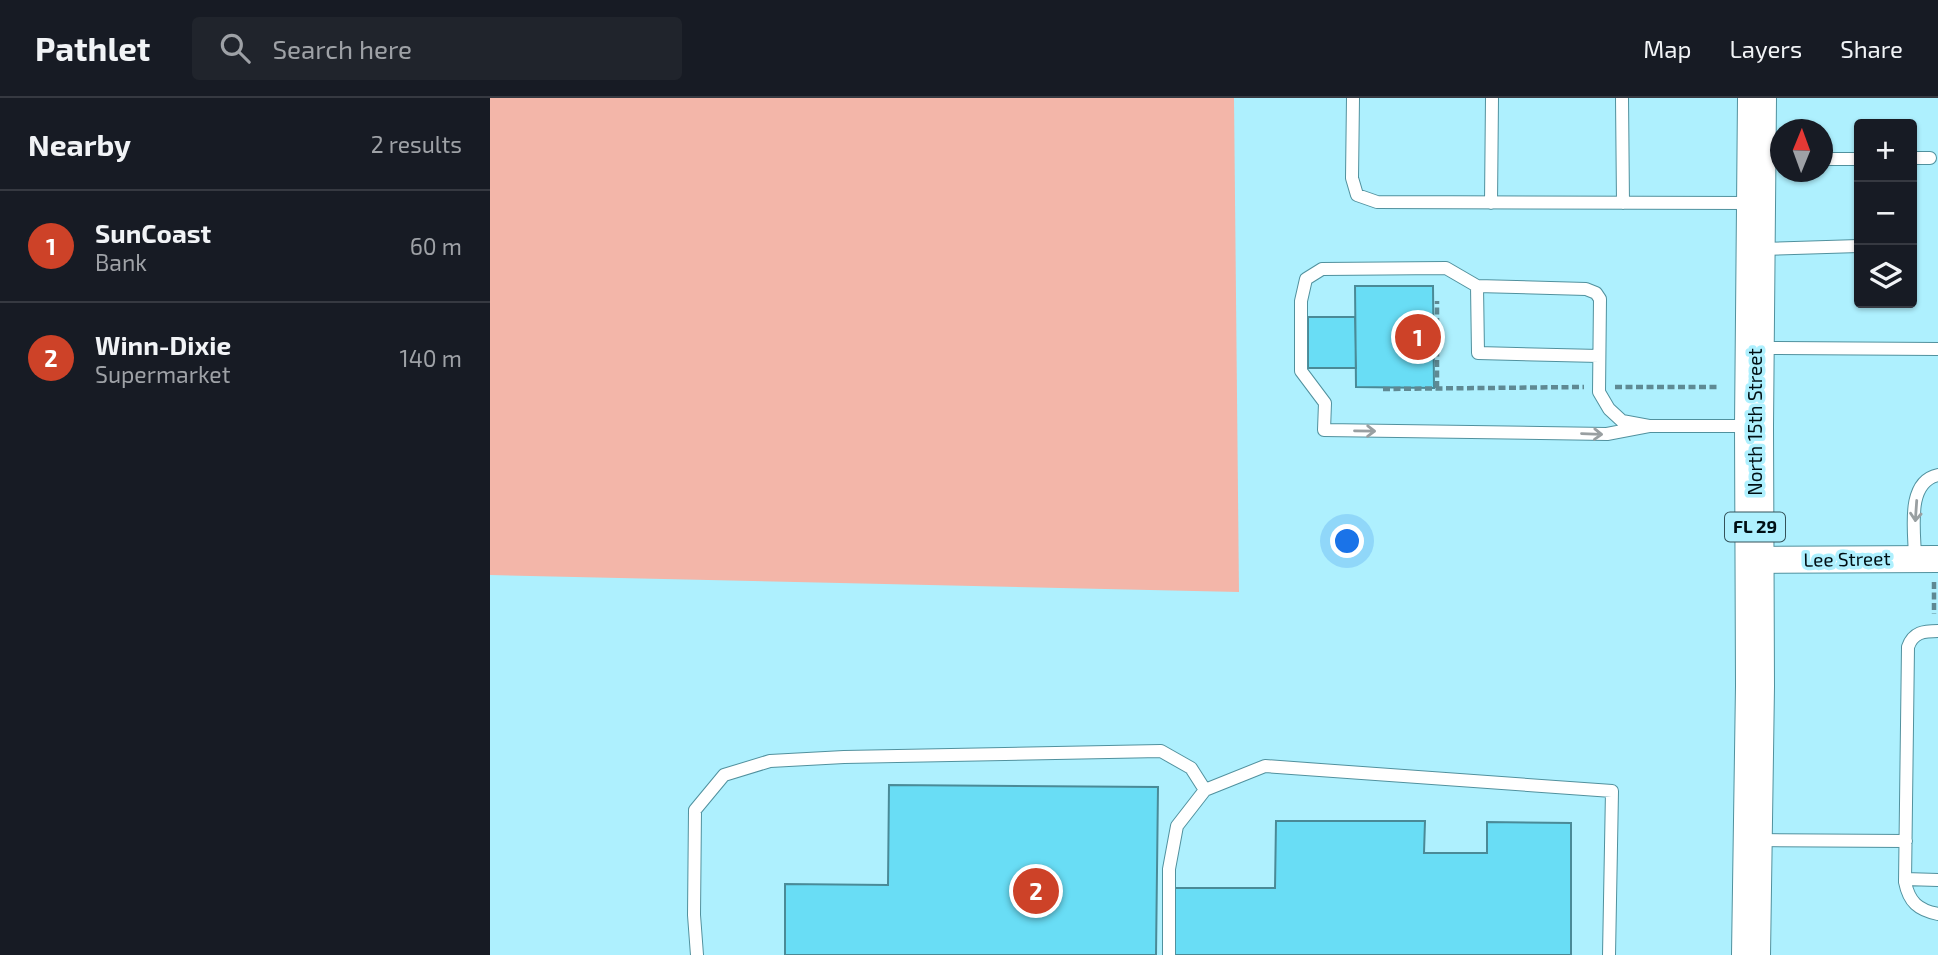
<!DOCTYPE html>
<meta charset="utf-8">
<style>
body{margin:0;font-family:"Exo 2",sans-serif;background:#20242c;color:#f1f3f6}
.controls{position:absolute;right:21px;top:21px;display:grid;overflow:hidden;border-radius:7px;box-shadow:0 2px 5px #0004}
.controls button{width:63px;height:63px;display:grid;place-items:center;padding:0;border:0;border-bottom:2px solid #363941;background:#171b24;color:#f1f3f6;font:35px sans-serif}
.compass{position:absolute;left:1280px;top:21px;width:63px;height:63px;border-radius:50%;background:#171b24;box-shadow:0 2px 5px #0004;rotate:1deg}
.you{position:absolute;left:858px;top:444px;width:24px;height:24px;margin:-18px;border:5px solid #fff;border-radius:50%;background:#1a73e8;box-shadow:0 0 0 10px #1a73e833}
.badge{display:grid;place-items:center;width:46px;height:46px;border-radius:50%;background:#cd4228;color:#fff;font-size:23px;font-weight:700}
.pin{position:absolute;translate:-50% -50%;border:4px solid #fff;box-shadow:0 2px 7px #0006}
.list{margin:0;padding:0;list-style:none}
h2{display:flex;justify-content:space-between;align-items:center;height:91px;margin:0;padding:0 28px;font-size:30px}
h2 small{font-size:23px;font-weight:400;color:#9ea1a6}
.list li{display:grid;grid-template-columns:46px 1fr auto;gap:21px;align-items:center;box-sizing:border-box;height:112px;padding:0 28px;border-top:2px solid #363941}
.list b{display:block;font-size:26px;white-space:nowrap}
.list p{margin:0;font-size:23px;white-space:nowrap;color:#9ea1a6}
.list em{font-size:23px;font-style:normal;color:#9ea1a6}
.icon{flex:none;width:38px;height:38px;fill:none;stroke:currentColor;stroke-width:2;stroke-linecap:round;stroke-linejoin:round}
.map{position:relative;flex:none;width:1448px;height:857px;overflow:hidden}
header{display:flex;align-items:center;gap:42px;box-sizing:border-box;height:98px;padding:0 35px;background:#171b24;border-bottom:2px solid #363941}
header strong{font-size:33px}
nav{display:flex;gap:38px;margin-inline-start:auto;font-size:24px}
.search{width:490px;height:63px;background:#20242c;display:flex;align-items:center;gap:18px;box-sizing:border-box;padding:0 24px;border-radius:7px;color:#9ea1a6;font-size:26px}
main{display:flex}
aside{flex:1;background:#171b24}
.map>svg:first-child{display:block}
</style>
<header>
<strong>Pathlet</strong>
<div class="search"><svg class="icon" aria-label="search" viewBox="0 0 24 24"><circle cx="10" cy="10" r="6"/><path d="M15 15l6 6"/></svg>Search here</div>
<nav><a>Map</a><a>Layers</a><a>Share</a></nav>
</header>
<main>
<aside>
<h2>Nearby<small>2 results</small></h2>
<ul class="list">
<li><span class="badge">1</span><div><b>SunCoast</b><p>Bank</p></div><em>60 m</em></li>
<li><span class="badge">2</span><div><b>Winn-Dixie</b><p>Supermarket</p></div><em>140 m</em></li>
</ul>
</aside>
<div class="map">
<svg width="1448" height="857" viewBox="0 0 1448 857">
<rect width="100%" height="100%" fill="#aef0fe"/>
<path fill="#f3b6a9" d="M0,0H744L749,494L0,477Z"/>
<path fill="#69ddf5" stroke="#4a8a97" stroke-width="2" d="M865,188H943L944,290L866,289Z
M818,219H865L866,270H818Z
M399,687L668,689L666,857H295V786L398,787Z
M786,723H935L934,755H997V724L1081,725V857H684L685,790H785Z"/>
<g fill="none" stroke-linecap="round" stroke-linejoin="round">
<defs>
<path id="service" d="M863,0L862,80L867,97L887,104L1263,105
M1132,0L1133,105
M1422,60H1440
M1332,61H1369
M1001,105L1002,0
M1270,151L1369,148
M987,188L988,255L1109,258
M1270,250L1448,251
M1159,328L1117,336L834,332L835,305L811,273V203L816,181L832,171L956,170L987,188L1096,191L1106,195L1110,201L1109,294L1119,311L1132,323L1159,328H1260
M1425,461C1425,435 1415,384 1448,377
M1448,533C1434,533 1423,534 1418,549L1415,784C1419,804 1428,812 1448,816
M1266,742L1416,743
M1415,781L1448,782
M207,857L204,817L205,712L234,677L280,663L354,659L671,653L701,670L715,692
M679,857V771L687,728L715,692L775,668L1122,693L1119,857"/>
<path id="minor" d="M1265,462L1448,461"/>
<path id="trunk" d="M1261,857L1265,588L1264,328L1267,0"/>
</defs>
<use href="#service" stroke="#51919e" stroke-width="14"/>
<use href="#minor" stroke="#51919e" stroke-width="28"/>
<use href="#trunk" stroke="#51919e" stroke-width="40"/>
<path stroke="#5f8993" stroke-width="4.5" stroke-dasharray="7 3.5" stroke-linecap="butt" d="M1125,289H1229
M947,290V203
M893,291L1094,289
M1444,484V516"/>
<use href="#service" stroke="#fff" stroke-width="12"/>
<use href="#minor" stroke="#fff" stroke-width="26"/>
<use href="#trunk" stroke="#fff" stroke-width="38"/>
</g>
<defs><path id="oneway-shaft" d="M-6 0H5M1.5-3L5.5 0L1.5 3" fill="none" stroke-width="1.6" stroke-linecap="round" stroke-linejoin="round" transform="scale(1.75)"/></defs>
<g stroke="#999fa1">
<use href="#oneway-shaft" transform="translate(875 333) rotate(1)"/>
<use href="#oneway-shaft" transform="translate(1102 336) rotate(2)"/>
<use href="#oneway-shaft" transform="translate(1426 413) rotate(94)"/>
</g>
<g text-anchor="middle" stroke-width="7" stroke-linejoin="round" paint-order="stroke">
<rect fill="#aef0fe" stroke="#34525a" stroke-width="2" x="1235" y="414.5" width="60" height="29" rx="5"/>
<g font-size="18" font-weight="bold" fill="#000f14">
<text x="1265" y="435">FL 29</text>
</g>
<g font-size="19" fill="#000f14" stroke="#aef0fe">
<text transform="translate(1265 324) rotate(-90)" y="7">North 15th Street</text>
<text transform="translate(1357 461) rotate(-1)" y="7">Lee Street</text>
</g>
</g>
</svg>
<div class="controls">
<button>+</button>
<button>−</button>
<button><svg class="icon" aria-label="layers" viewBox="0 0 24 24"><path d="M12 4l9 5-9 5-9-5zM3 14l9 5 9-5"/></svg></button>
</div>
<svg class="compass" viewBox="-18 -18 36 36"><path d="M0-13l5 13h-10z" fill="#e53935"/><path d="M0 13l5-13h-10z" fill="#9ea1a6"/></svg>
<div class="you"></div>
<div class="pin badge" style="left:928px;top:239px">1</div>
<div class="pin badge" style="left:546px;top:793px">2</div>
</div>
</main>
